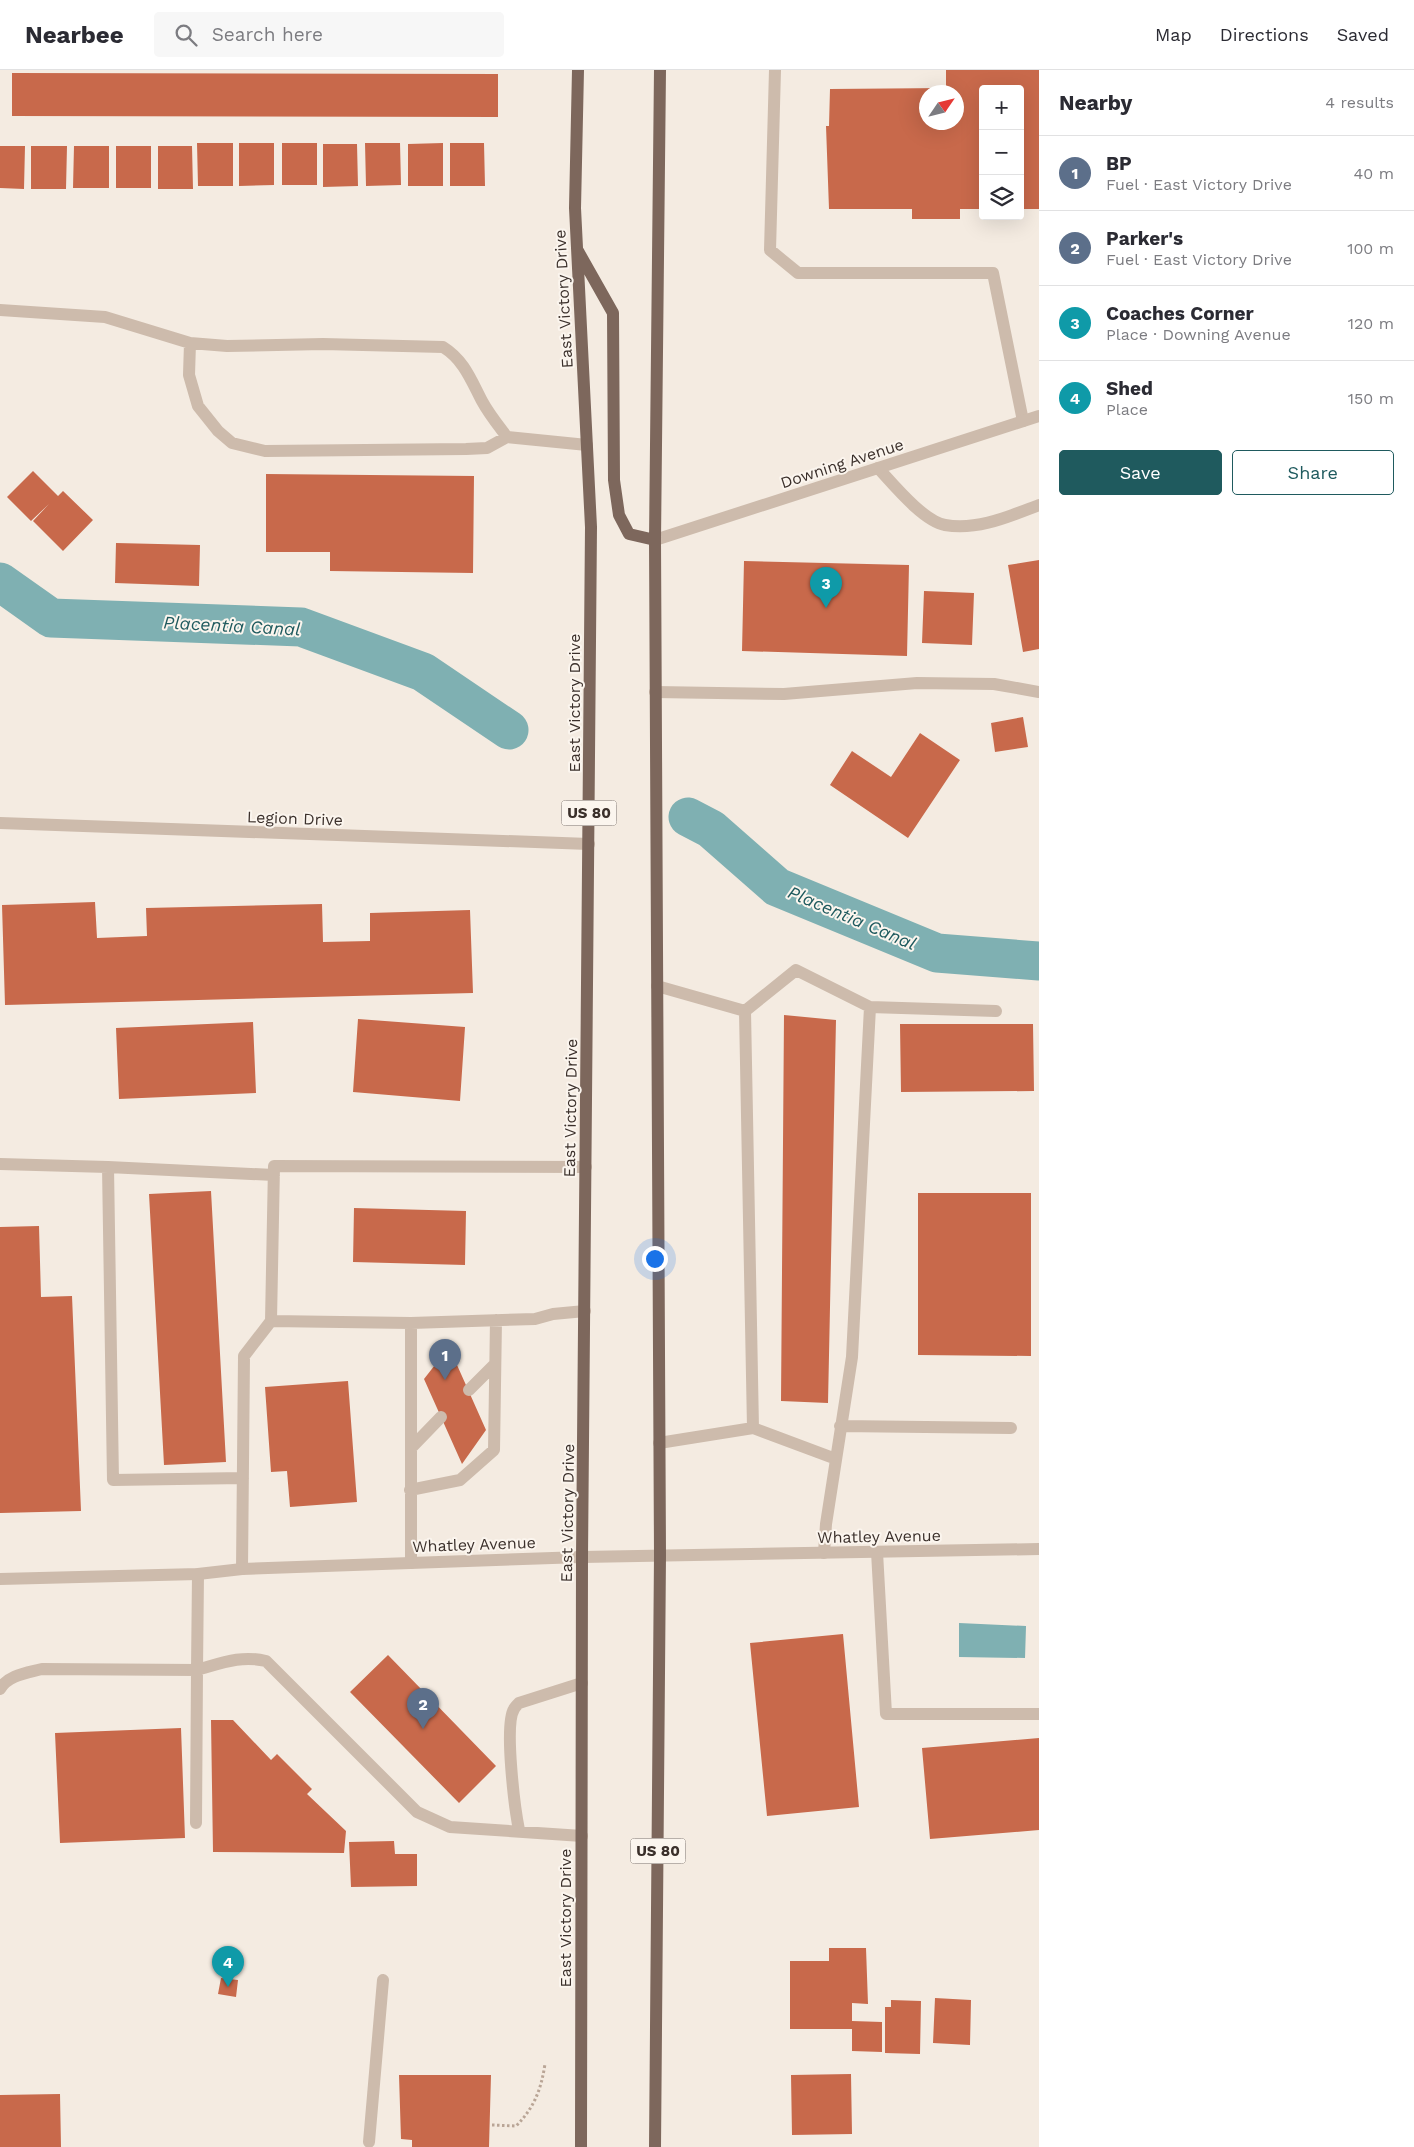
<!DOCTYPE html>
<meta charset="utf-8">
<style>
body{margin:0;font-family:"Work Sans",sans-serif;background:#f7f7f7;color:#2b2b33}
.controls{position:absolute;right:15px;top:15px;display:grid;overflow:hidden;border-radius:5px;box-shadow:0 5px 20px #0002}
.controls button{width:45px;height:45px;display:grid;place-items:center;padding:0;border:0;border-bottom:1px solid #e1e1e2;background:#fff;color:#2b2b33;font:25px sans-serif}
.compass{position:absolute;left:919px;top:15px;width:45px;height:45px;border-radius:50%;background:#fff;box-shadow:0 5px 20px #0002;rotate:55deg}
.you{position:absolute;left:654px;top:1188px;width:18px;height:18px;margin:-12px;border:4px solid #fff;border-radius:50%;background:#1a73e8;box-shadow:0 0 0 8px #1a73e833}
.badge{display:grid;place-items:center;width:32px;height:32px;border-radius:50%;background:#1f5a5e;color:#fff;font-size:16px;font-weight:700}
.pin{position:absolute;translate:-50% -41px;filter:drop-shadow(0 1px 2px #0008)}
.pin::after{content:'';position:absolute;top:26px;width:18px;height:15px;background:inherit;clip-path:polygon(0 0,100% 0,50% 100%)}
.list{margin:0;padding:0;list-style:none}
h2{display:flex;justify-content:space-between;align-items:center;height:65px;margin:0;padding:0 20px;font-size:21px}
h2 small{font-size:16px;font-weight:400;color:#7c7c81}
.list li{display:grid;grid-template-columns:32px 1fr auto;gap:15px;align-items:center;box-sizing:border-box;height:75px;padding:0 20px;border-top:1px solid #e1e1e2}
.list b{display:block;font-size:19px;white-space:nowrap}
.list p{margin:0;font-size:16px;white-space:nowrap;color:#7c7c81}
.list em{font-size:16px;font-style:normal;color:#7c7c81}
.actions{display:flex;gap:10px;padding:15px 20px}
.actions a{flex:1;padding:11px 0;border:1px solid #1f5a5e;border-radius:5px;text-align:center;font-size:18px;color:#1f5a5e}
.actions .main{background:#1f5a5e;color:#fff}
.icon{flex:none;width:28px;height:28px;fill:none;stroke:currentColor;stroke-width:2;stroke-linecap:round;stroke-linejoin:round}
.map{position:relative;flex:none;width:1039px;height:2077px;overflow:hidden}
header{display:flex;align-items:center;gap:30px;box-sizing:border-box;height:70px;padding:0 25px;background:#fff;border-bottom:1px solid #e1e1e2}
header strong{font-size:24px}
nav{display:flex;gap:28px;margin-inline-start:auto;font-size:18px}
.search{width:350px;height:45px;background:#f7f7f7;display:flex;align-items:center;gap:12px;box-sizing:border-box;padding:0 18px;border-radius:5px;color:#7c7c81;font-size:19px}
main{display:flex}
aside{flex:1;background:#fff}
.map>svg:first-child{display:block}
</style>
<header>
<strong>Nearbee</strong>
<div class="search"><svg class="icon" aria-label="search" viewBox="0 0 24 24"><circle cx="10" cy="10" r="6"/><path d="M15 15l6 6"/></svg>Search here</div>
<nav><a>Map</a><a>Directions</a><a>Saved</a></nav>
</header>
<main>
<div class="map">
<svg width="1039" height="2077" viewBox="0 0 1039 2077">
<rect width="100%" height="100%" fill="#f4ebe1"/>
<path fill="#7fb0b2" d="M959,1553L1026,1556L1025,1588L959,1587Z"/>
<g fill="none" stroke-linecap="round" stroke-linejoin="round">
<path stroke="#7fb0b2" stroke-width="39" d="M0,512L51,548L301,557L423,602L509,660
M688,747L711,759L777,817L937,883L1039,891"/>
</g>
<path fill="#c8694b" fill-rule="evenodd" d="M946,0H1039V139H1020V19H983V139H960V149H912V139H829L826,56H829L830,19L946,18ZM926,22H956V52H926Z
M12,3L498,4V47L12,46Z
M197,73H233V116H198Z
M239,73H274V115L239,116Z
M282,73H317V115H282Z
M365,73H400L401,115L366,116Z
M443,73V116H408V74Z
M450,73H484L485,116H450Z
M323,74H357L358,116L323,117Z
M0,76H25L24,119L0,118Z
M31,76H67L66,119H31Z
M74,76H109V118H73Z
M116,76H151V118H116Z
M158,76H192L193,119H158Z
M33,401L58,426L63,421L93,450L63,481L33,451L49,434L31,451L7,427Z
M266,404L474,406L473,503L330,501V482H266Z
M116,473L200,475L199,516L115,513Z
M1039,490V579L1023,582L1008,495Z
M744,491L909,495L907,586L742,581Z
M924,521L974,523L972,575L922,573Z
M1023,647L1028,677L995,682L991,653Z
M920,663L960,690L908,768L830,715L852,681L891,707Z
M95,832L97,868L147,866L146,838L322,834L323,872L370,871V843L470,840L473,923L5,935L2,835Z
M784,945L836,950L828,1333L781,1331Z
M358,949L465,957L460,1031L353,1022Z
M253,952L256,1023L119,1029L116,958Z
M900,954H1033L1034,1021L901,1022Z
M211,1121L226,1392L164,1395L149,1124Z
M918,1123H1031V1286L918,1285Z
M354,1138L466,1141L465,1195L353,1192Z
M39,1156L41,1227L72,1226L81,1441L0,1443V1157Z
M449,1277L486,1360L462,1394L424,1309Z
M348,1311L357,1432L290,1437L287,1401L271,1402L265,1317Z
M843,1564L859,1737L767,1746L750,1573Z
M388,1585L496,1696L459,1733L350,1622Z
M211,1650H233L271,1690L277,1684L312,1719L307,1724L346,1761L344,1783L213,1782Z
M181,1658L185,1768L60,1773L55,1663Z
M1039,1668V1760L930,1769L922,1678Z
M394,1771L395,1784H417V1816L351,1817L349,1772Z
M829,1878H866L868,1934L852,1933V1951L882,1952V1982L852,1981V1959H790V1891H829Z
M221,1908L238,1910L236,1927L218,1924Z
M935,1928L971,1930L970,1975L933,1973Z
M891,1930L921,1931L920,1984L885,1983V1937H891Z
M851,2004L852,2064L792,2065L791,2005Z
M399,2005H491L489,2077H412V2070L401,2069Z
M60,2024L61,2077H0V2025Z"/>
<g fill="none" stroke-linecap="round" stroke-linejoin="round">
<path stroke="#b9a596" stroke-width="3" stroke-dasharray="2.5 2.5" stroke-linecap="butt" d="M492,2055L516,2056C534,2038 541,2020 545,1994"/>
<path stroke="#cdbbac" stroke-width="12" d="M775,0L770,180L798,203H993L1023,351
M0,240L105,247L190,273L227,276L323,274L443,277C464,290 471,310 482,331C489,344 498,355 507,367
M190,273L189,305L198,336L218,361L232,373L265,381L466,379L487,378L507,367L587,375
M878,398C893,414 923,451 945,455C977,461 1010,446 1039,435
M655,622L784,624L917,613L994,614L1039,622
M657,916L745,941L753,1358L836,1389
M745,941L796,900L870,937L996,941
M0,1094L108,1097L113,1410L243,1408
M108,1097L274,1105
M271,1251L411,1253
M469,1320L495,1294
M840,1356L1011,1358
M659,1373L753,1358
M411,1378L441,1347
M410,1420L460,1410L494,1380L496,1250
M877,1482L886,1644H1039
M824,1483L826,1454L852,1287L870,937
M411,1493V1253L535,1249L553,1244L585,1241
M242,1499L244,1286L271,1251L274,1096L586,1097
M0,1619C8,1605 27,1603 42,1599L197,1600L198,1504
M196,1753L197,1600C222,1593 241,1585 266,1591L417,1742L450,1757L582,1766
M519,1760C515,1740 504,1655 514,1639C515,1637 517,1635 519,1633L582,1613
M369,2072L383,1910"/>
<path stroke="#cdbbac" stroke-width="12" d="M655,470L1039,346
M0,753L589,774"/>
<path stroke="#cdbbac" stroke-width="12" d="M0,1509L198,1504L242,1499L582,1487L1039,1479"/>
<path stroke="#7d675c" stroke-width="12" d="M578,0L575,138L591,457L582,1487L581,2077
M578,181L613,243L614,410L619,445L629,464L655,470
M655,2077L660,1485L655,470L660,0"/>
</g>
<g text-anchor="middle" stroke-width="4" stroke-linejoin="round" paint-order="stroke">
<g fill="#fbf5ee" stroke="#756b66" stroke-width="1">
<rect x="561.5" y="730.5" width="55" height="25" rx="4"/>
<rect x="630.5" y="1768.5" width="55" height="25" rx="4"/>
</g>
<g font-size="15" font-weight="bold" fill="#3b302b">
<text x="589" y="748">US 80</text>
<text x="658" y="1786">US 80</text>
</g>
<g font-size="16" fill="#3b302b" stroke="#fbf5ee">
<text transform="translate(563 229) rotate(-93)" y="6">East Victory Drive</text>
<text transform="translate(842 393) rotate(-18)" y="6">Downing Avenue</text>
<text transform="translate(574 633) rotate(-90)" y="6">East Victory Drive</text>
<text transform="translate(295 748) rotate(2)" y="6">Legion Drive</text>
<text transform="translate(570 1038) rotate(-89)" y="6">East Victory Drive</text>
<text transform="translate(567 1443) rotate(-89)" y="6">East Victory Drive</text>
<text transform="translate(879 1466) rotate(-1)" y="6">Whatley Avenue</text>
<text transform="translate(474 1474) rotate(-2)" y="6">Whatley Avenue</text>
<text transform="translate(565 1848) rotate(-90)" y="6">East Victory Drive</text>
</g>
<g font-size="18" font-style="italic" fill="#1f5a5e" stroke="#fbf5ee">
<text transform="translate(232 556) rotate(3)" y="6">Placentia Canal</text>
<text transform="translate(852 848) rotate(23)" y="6">Placentia Canal</text>
</g>
</g>
</svg>
<div class="controls">
<button>+</button>
<button>−</button>
<button><svg class="icon" aria-label="layers" viewBox="0 0 24 24"><path d="M12 4l9 5-9 5-9-5zM3 14l9 5 9-5"/></svg></button>
</div>
<svg class="compass" viewBox="-18 -18 36 36"><path d="M0-13l5 13h-10z" fill="#e53935"/><path d="M0 13l5-13h-10z" fill="#7c7c81"/></svg>
<div class="you"></div>
<div class="pin badge" style="left:445px;top:1310px;background:#5c6f8a">1</div>
<div class="pin badge" style="left:423px;top:1659px;background:#5c6f8a">2</div>
<div class="pin badge" style="left:826px;top:538px;background:#0f9aa8">3</div>
<div class="pin badge" style="left:228px;top:1917px;background:#0f9aa8">4</div>
</div>
<aside>
<h2>Nearby<small>4 results</small></h2>
<ul class="list">
<li><span class="badge" style="background:#5c6f8a">1</span><div><b>BP</b><p>Fuel · East Victory Drive</p></div><em>40 m</em></li>
<li><span class="badge" style="background:#5c6f8a">2</span><div><b>Parker's</b><p>Fuel · East Victory Drive</p></div><em>100 m</em></li>
<li><span class="badge" style="background:#0f9aa8">3</span><div><b>Coaches Corner</b><p>Place · Downing Avenue</p></div><em>120 m</em></li>
<li><span class="badge" style="background:#0f9aa8">4</span><div><b>Shed</b><p>Place</p></div><em>150 m</em></li>
</ul>
<div class="actions"><a class="main">Save</a><a>Share</a></div>
</aside>
</main>
